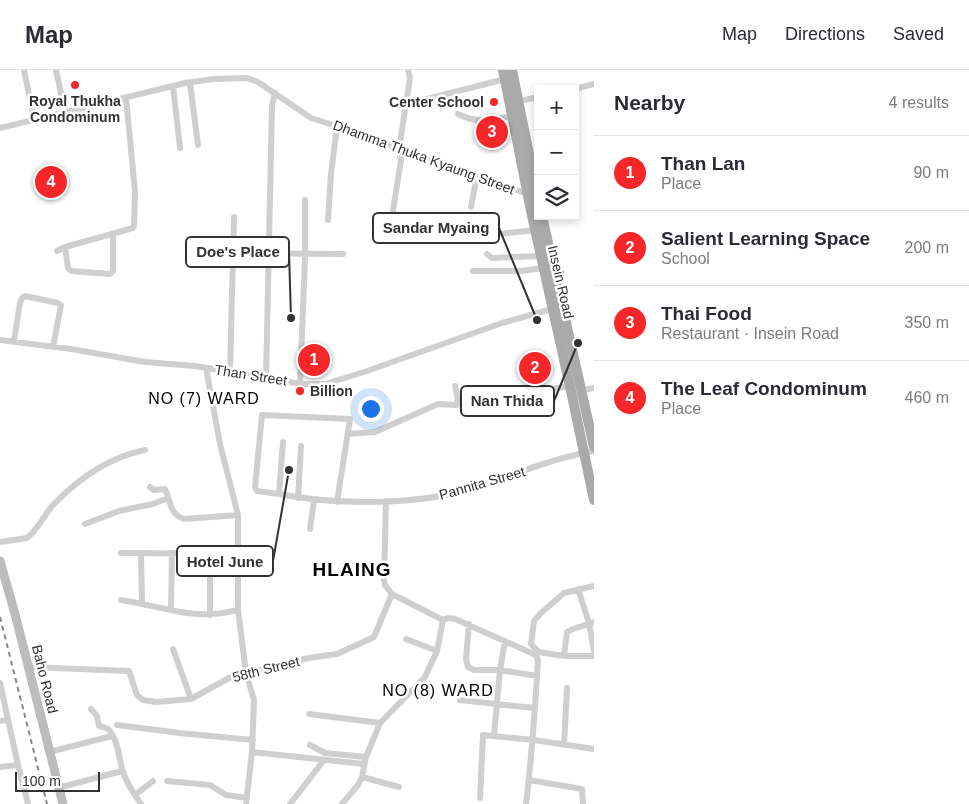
<!DOCTYPE html>
<meta charset="utf-8">
<style>
body{margin:0;font-family:Helvetica,sans-serif;background:#f7f7f7;color:#2b2b33}
.controls{position:absolute;right:15px;top:15px;display:grid;overflow:hidden;border-radius:0px;box-shadow:0 2px 8px #0003}
.controls button{width:45px;height:45px;display:grid;place-items:center;padding:0;border:0;border-bottom:1px solid #e1e1e2;background:#fff;color:#2b2b33;font:25px sans-serif}
.scale{position:absolute;left:15px;bottom:12px;width:85px;box-sizing:border-box;padding-left:5px;border:2px solid #323232;border-top:0;font-size:14px;line-height:18px;white-space:nowrap;color:#323232;-webkit-text-stroke:4px #fff;paint-order:stroke}
.you{position:absolute;left:370px;top:338px;width:18px;height:18px;margin:-12px;border:4px solid #fff;border-radius:50%;background:#1a73e8;box-shadow:0 0 0 8px #1a73e833}
.badge{display:grid;place-items:center;width:32px;height:32px;border-radius:50%;background:#f72628;color:#fff;font-size:16px;font-weight:700}
.pin{position:absolute;translate:-50% -50%;border:2px solid #fff;box-shadow:0 1px 5px #0006}
.list{margin:0;padding:0;list-style:none}
h2{display:flex;justify-content:space-between;align-items:center;height:65px;margin:0;padding:0 20px;font-size:21px}
h2 small{font-size:16px;font-weight:400;color:#7c7c81}
.list li{display:grid;grid-template-columns:32px 1fr auto;gap:15px;align-items:center;box-sizing:border-box;height:75px;padding:0 20px;border-top:1px solid #e1e1e2}
.list b{display:block;font-size:19px;white-space:nowrap}
.list p{margin:0;font-size:16px;white-space:nowrap;color:#7c7c81}
.list em{font-size:16px;font-style:normal;color:#7c7c81}
.icon{flex:none;width:28px;height:28px;fill:none;stroke:currentColor;stroke-width:2;stroke-linecap:round;stroke-linejoin:round}
.map{position:relative;flex:none;width:594px;height:734px;overflow:hidden}
header{display:flex;align-items:center;gap:30px;box-sizing:border-box;height:70px;padding:0 25px;background:#fff;border-bottom:1px solid #e1e1e2}
header strong{font-size:24px}
nav{display:flex;gap:28px;margin-inline-start:auto;font-size:18px}
main{display:flex}
aside{flex:1;background:#fff}
.map>svg:first-child{display:block}
</style>
<header>
<strong>Map</strong>
<nav><a>Map</a><a>Directions</a><a>Saved</a></nav>
</header>
<main>
<div class="map">
<svg width="594" height="734" viewBox="0 0 594 734">
<rect width="100%" height="100%" fill="#fff"/>
<g fill="none" stroke-linecap="round" stroke-linejoin="round">
<path stroke="#cfcfcf" stroke-width="6" d="M24,0L34,49
M56,0L65,42
M190,13L198,75
M173,16L180,78
M575,19L594,14
M427,29L505,9
M516,32L538,27
M458,44C478,54 491,50 512,46
M0,58L185,13L213,9L247,8L258,12L311,48L374,68L413,86L452,95L497,115L527,123L530,122
M471,137L477,106
M328,150L331,104L337,56
M391,153L401,90L399,79L410,8L408,0
M500,164L535,160
M65,177L68,198L71,201L110,204L113,201V164
M57,181L65,177L133,158L134,156L135,121L126,28
M233,183L343,184
M487,184L492,188L540,186
M473,201H521L543,198
M0,270L71,279L145,292L195,296L302,314H325L364,302L502,253L552,239
M14,271L20,233L22,228L25,226L58,233L61,235L53,277
M206,298L220,374L238,445V540L246,603L254,630L252,682L246,734
M230,302L234,147
M266,307L272,36L275,23
M300,313L305,188V130
M455,316L458,329L456,335
M582,320L594,318
M348,364L375,362L438,334L456,335L570,316
M283,372L279,424L257,421L255,417L262,345L350,349L337,432
M150,417L154,420L165,419C171,431 169,444 184,449L238,445
M279,424C335,435 409,435 464,421C493,414 521,400 550,392C564,387 579,384 594,381
M298,428L301,376
M386,431L384,510L385,515L392,524L443,550
M85,454L119,441L153,434L168,428
M310,459L314,430
M0,472L27,468C38,460 44,445 53,435C78,409 109,387 145,380
M121,483L239,484
M141,483L142,533
M594,516L564,523L540,544L534,551L531,574L539,582L564,586H594
M578,519L589,553L594,581
M121,530C149,534 184,546 211,544C220,544 229,542 238,540
M171,540L172,483
M210,545V484
M443,550L448,548L455,549L536,585L538,591C535,639 532,686 526,734
M469,554L466,589L468,597L474,600H500L537,606
M406,569L437,581
M173,579L191,629
M564,586L567,562L573,559L594,552
M28,597L129,601L137,625L143,630L156,632L191,629L229,608L308,588L337,584L374,567L392,524
M0,613L18,695L28,734
M410,621L426,625
M460,630L534,638
M91,639L97,646L99,656C103,657 107,657 110,661C118,671 119,687 122,699C126,712 133,723 141,734
M309,644L380,653
M0,651L8,650
M117,655L180,663L253,670
M494,666L500,600L505,571
M310,675L325,683L366,687
M564,675L567,618
M49,682L112,666
M252,682L364,694
M0,697L18,695
M362,707L399,717
M529,710L582,719L583,734
M167,711L210,715L226,725L247,728
M58,718L122,701
M135,725L153,711
M480,728L483,665L534,670L594,679
M290,734L324,690
M342,734L358,715L362,707L366,687L380,653L425,607L437,581L443,550"/>
<path stroke="#bcbcbc" stroke-width="9" d="M0,491L15,544L63,734"/>
<path stroke="#aaa" stroke-width="10" d="M503,0L531,141L571,321L594,430
M512,0L538,129
M542,146L594,377"/>
<path stroke="#878787" stroke-width="2" stroke-dasharray="5 4" stroke-linecap="butt" d="M0,547L47,734"/>
</g>
<g fill="#f72628" stroke="#fff" stroke-width="2">
<circle cx="75" cy="15" r="5"/>
<circle cx="494" cy="32" r="5"/>
<circle cx="300" cy="321" r="5"/>
</g>
<g text-anchor="middle" stroke-width="5" stroke-linejoin="round" paint-order="stroke">
<g font-size="14" font-weight="bold" fill="#323232" stroke="#fff">
<text x="75" y="36">Royal Thukha<tspan x="75" dy="16">Condominum</tspan></text>
<text x="484" y="37" text-anchor="end">Center School</text>
<text x="310" y="326" text-anchor="start">Billion</text>
</g>
<g font-size="14" fill="#323232" stroke="#fff">
<text transform="translate(424 87) rotate(20)" y="5">Dhamma Thuka Kyaung Street</text>
<text transform="translate(561 212) rotate(77)" y="5">Insein Road</text>
<text transform="translate(251 305) rotate(9)" y="5">Than Street</text>
<text transform="translate(482 413) rotate(-16)" y="5">Pannita Street</text>
<text transform="translate(266 599) rotate(-14)" y="5">58th Street</text>
<text transform="translate(45 609) rotate(76)" y="5">Baho Road</text>
</g>
<g font-size="16" letter-spacing="1" fill="#000" stroke="#fff">
<text x="204" y="334">NO (7) WARD</text>
<text x="438" y="626">NO (8) WARD</text>
</g>
<g font-size="19" font-weight="bold" letter-spacing="1" fill="#000" stroke="#fff">
<text x="352" y="506">HLAING</text>
</g>
</g>
<path fill="none" stroke="#323232" stroke-width="2" d="M537 250L499 158M291 248L289 182M578 273L554 331M289 400L273 491"/>
<g fill="#323232" stroke="#fff" stroke-width="2">
<circle cx="537" cy="250" r="5"/>
<circle cx="291" cy="248" r="5"/>
<circle cx="578" cy="273" r="5"/>
<circle cx="289" cy="400" r="5"/>
</g>
<g fill="#fff" stroke="#323232" stroke-width="2">
<rect x="373" y="143" width="126" height="30" rx="5"/>
<rect x="186" y="167" width="103" height="30" rx="5"/>
<rect x="461" y="316" width="93" height="30" rx="5"/>
<rect x="177" y="476" width="96" height="30" rx="5"/>
</g>
<g font-size="15" text-anchor="middle" font-weight="bold" fill="#323232">
<text x="436" y="163">Sandar Myaing</text>
<text x="238" y="187">Doe's Place</text>
<text x="507" y="336">Nan Thida</text>
<text x="225" y="497">Hotel June</text>
</g>
</svg>
<div class="controls">
<button>+</button>
<button>−</button>
<button><svg class="icon" aria-label="layers" viewBox="0 0 24 24"><path d="M12 4l9 5-9 5-9-5zM3 14l9 5 9-5"/></svg></button>
</div>
<div class="scale">100 m</div>
<div class="you"></div>
<div class="pin badge" style="left:314px;top:290px">1</div>
<div class="pin badge" style="left:535px;top:298px">2</div>
<div class="pin badge" style="left:492px;top:62px">3</div>
<div class="pin badge" style="left:51px;top:112px">4</div>
</div>
<aside>
<h2>Nearby<small>4 results</small></h2>
<ul class="list">
<li><span class="badge">1</span><div><b>Than Lan</b><p>Place</p></div><em>90 m</em></li>
<li><span class="badge">2</span><div><b>Salient Learning Space</b><p>School</p></div><em>200 m</em></li>
<li><span class="badge">3</span><div><b>Thai Food</b><p>Restaurant · Insein Road</p></div><em>350 m</em></li>
<li><span class="badge">4</span><div><b>The Leaf Condominum</b><p>Place</p></div><em>460 m</em></li>
</ul>
</aside>
</main>
